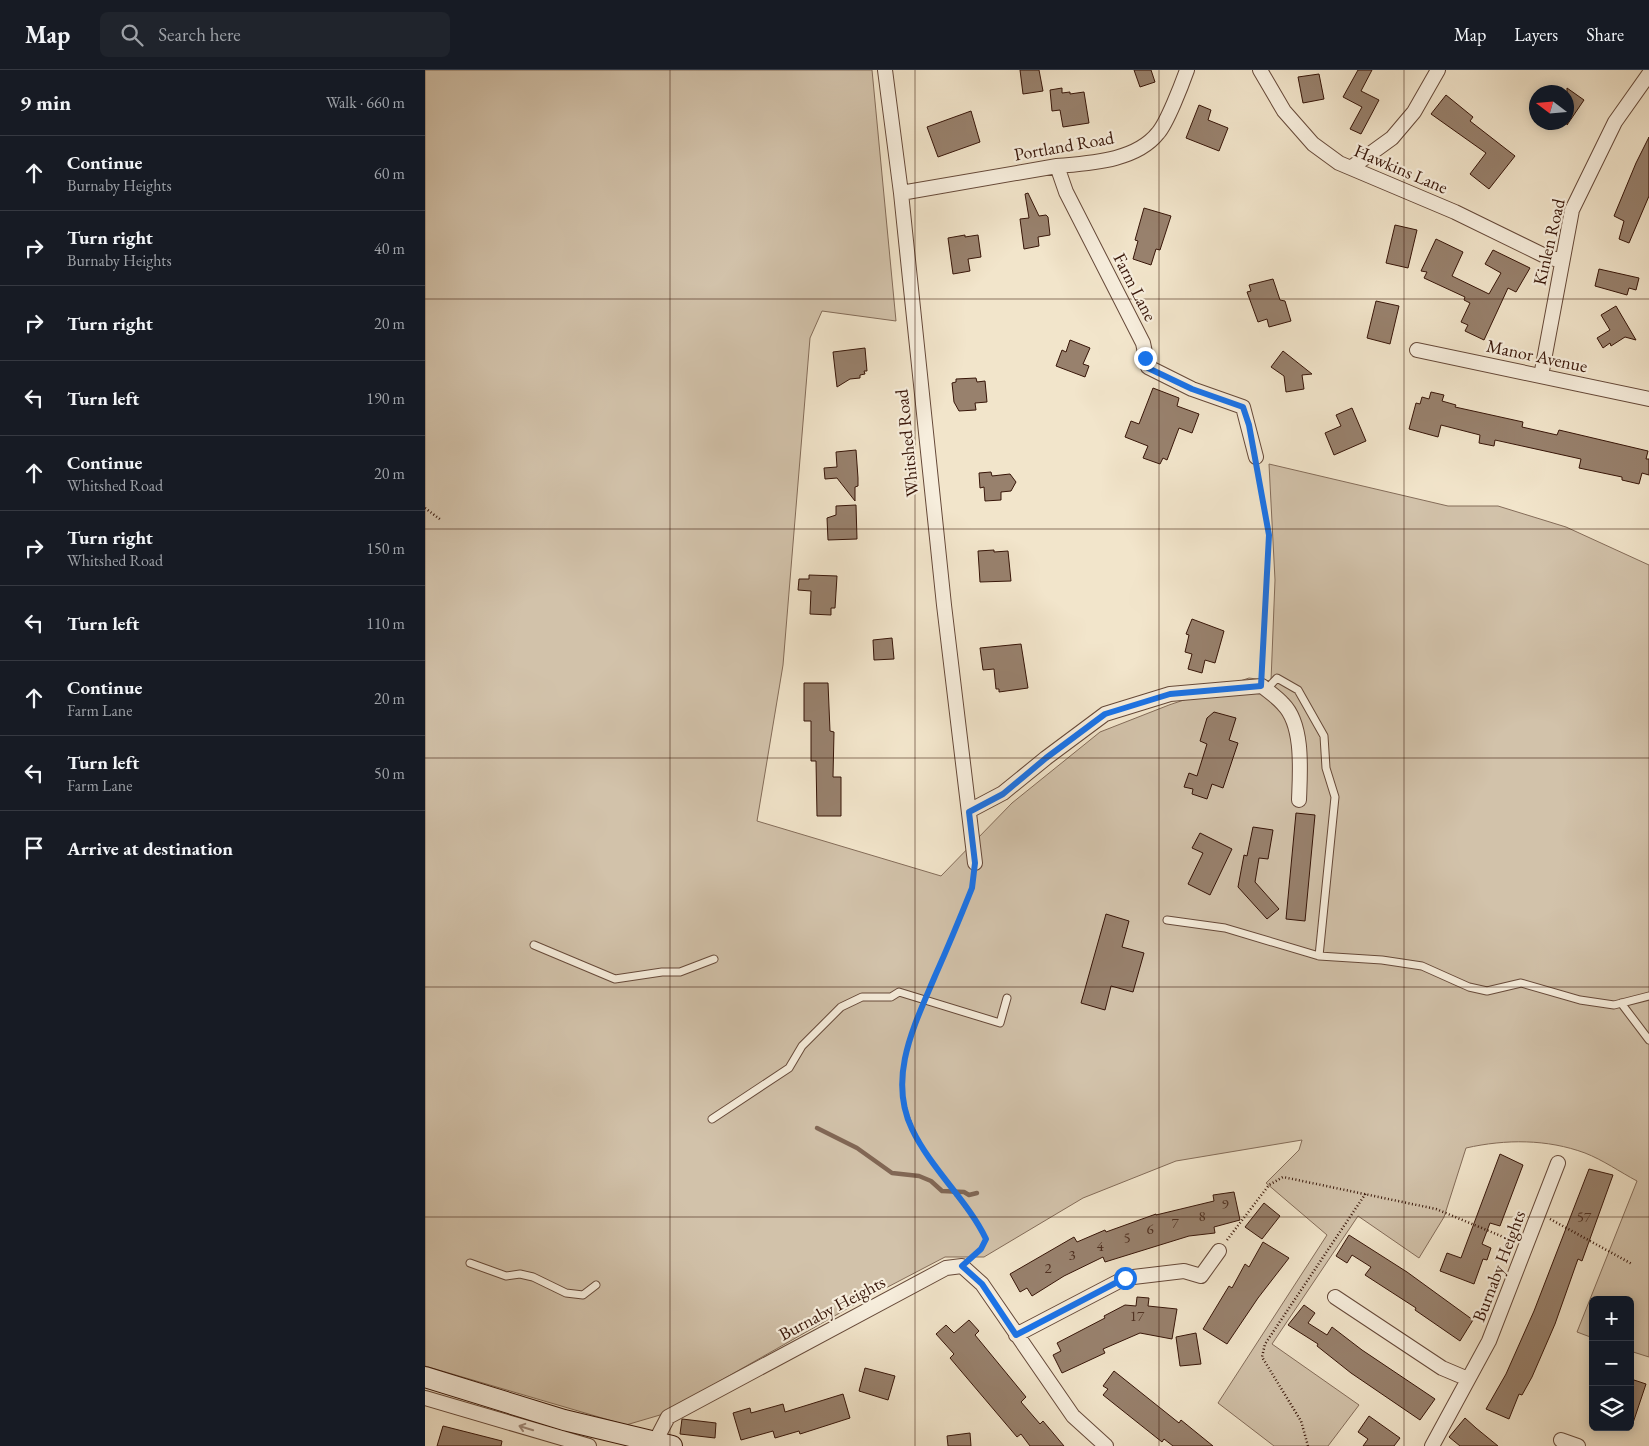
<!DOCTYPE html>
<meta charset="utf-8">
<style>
body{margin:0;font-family:"EB Garamond",serif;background:#20242c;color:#f1f3f6}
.controls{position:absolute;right:15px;bottom:15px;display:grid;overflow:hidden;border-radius:8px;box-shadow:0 2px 12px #0003}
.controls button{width:45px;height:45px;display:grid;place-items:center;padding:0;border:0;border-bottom:1px solid #363941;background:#171b24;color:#f1f3f6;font:25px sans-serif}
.compass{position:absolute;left:1104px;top:15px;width:45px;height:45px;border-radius:50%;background:#171b24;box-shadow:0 2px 12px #0003;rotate:286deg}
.stop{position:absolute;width:15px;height:15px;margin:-11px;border:4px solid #1a73e8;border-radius:50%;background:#fff}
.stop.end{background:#1a73e8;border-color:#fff;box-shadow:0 1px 5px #0008}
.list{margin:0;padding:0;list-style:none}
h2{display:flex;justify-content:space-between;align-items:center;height:65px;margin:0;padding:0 20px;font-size:21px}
h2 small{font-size:16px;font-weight:400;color:#9ea1a6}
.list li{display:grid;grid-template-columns:32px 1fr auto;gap:15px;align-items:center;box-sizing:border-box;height:75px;padding:0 20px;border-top:1px solid #363941}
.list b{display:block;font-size:19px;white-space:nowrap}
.list p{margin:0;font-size:16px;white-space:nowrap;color:#9ea1a6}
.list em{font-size:16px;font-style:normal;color:#9ea1a6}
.icon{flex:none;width:28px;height:28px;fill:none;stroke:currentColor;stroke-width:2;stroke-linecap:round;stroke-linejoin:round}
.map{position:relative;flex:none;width:1224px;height:1376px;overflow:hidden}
header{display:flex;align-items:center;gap:30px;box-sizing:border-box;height:70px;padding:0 25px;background:#171b24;border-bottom:1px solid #363941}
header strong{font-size:24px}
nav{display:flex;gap:28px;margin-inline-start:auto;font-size:18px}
.search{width:350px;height:45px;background:#20242c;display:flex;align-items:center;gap:12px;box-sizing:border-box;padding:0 18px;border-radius:8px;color:#9ea1a6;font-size:19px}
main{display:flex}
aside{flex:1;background:#171b24}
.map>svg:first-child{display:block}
</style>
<header>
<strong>Map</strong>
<div class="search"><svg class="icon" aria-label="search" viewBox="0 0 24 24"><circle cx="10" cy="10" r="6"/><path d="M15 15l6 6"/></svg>Search here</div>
<nav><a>Map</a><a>Layers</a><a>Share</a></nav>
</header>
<main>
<aside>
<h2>9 min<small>Walk · 660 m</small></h2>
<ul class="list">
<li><svg class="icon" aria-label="ahead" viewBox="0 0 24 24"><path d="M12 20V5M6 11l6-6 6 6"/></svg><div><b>Continue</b><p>Burnaby Heights</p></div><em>60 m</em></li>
<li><svg class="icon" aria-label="right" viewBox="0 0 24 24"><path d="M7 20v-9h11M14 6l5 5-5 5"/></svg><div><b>Turn right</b><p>Burnaby Heights</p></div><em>40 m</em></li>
<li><svg class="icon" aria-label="right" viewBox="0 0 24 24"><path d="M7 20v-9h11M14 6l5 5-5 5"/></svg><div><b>Turn right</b></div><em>20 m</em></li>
<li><svg class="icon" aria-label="left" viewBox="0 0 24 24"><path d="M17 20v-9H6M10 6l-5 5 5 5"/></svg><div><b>Turn left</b></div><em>190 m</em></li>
<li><svg class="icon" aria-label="ahead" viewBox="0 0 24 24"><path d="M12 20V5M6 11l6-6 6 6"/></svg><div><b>Continue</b><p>Whitshed Road</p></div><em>20 m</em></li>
<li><svg class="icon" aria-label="right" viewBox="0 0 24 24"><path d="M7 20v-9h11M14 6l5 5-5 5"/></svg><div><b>Turn right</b><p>Whitshed Road</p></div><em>150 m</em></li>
<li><svg class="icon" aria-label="left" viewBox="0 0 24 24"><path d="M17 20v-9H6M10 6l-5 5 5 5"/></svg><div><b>Turn left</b></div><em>110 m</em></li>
<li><svg class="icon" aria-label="ahead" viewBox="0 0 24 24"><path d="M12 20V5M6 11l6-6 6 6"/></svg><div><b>Continue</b><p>Farm Lane</p></div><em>20 m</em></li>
<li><svg class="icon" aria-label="left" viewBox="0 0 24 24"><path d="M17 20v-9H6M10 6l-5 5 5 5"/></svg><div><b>Turn left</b><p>Farm Lane</p></div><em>50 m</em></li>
<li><svg class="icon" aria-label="arrive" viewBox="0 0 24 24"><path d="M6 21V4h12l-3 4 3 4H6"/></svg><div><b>Arrive at destination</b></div></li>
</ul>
</aside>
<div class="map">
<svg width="1224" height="1376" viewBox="0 0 1224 1376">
<rect width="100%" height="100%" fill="#f2e5cb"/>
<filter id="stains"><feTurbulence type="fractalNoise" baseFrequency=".004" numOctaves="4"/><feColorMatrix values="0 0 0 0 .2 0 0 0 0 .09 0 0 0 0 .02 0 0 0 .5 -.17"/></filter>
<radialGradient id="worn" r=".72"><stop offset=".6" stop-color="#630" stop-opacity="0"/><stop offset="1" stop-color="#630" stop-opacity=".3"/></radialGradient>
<path fill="#d2c2aa" stroke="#846c59" d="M0,0H447L471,251L397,241L385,268L358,595L332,751L516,806L587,733L675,662L744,635L824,608L846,611L850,510L844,394L1023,436H1073L1141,457L1224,495V1287L1205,1281V1230H1168V1268L1152,1262L1212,1111C1195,1102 1178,1090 1160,1083C1122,1069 1081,1069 1041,1078L1019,1147L994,1188L933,1146L847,1274L934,1335L903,1376H849L793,1333L902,1165L841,1113L874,1080L877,1070L751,1091L658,1128L559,1187H520L434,1232L235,1345L201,1355L0,1296Z"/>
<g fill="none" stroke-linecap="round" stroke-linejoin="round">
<path stroke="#816755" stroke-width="4.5" d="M392,1058L432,1078L467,1103L494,1106L506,1111L517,1121L539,1122L544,1125L552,1123"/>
</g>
<path fill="#98816d" stroke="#371508" d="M595,0H614L618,21L598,24Z
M709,0H726L730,12L715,17Z
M933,0H947L936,21L954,30L936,64L925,59L937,37L918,27Z
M894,4L899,29L878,33L873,7Z
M637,18V23L645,22V24L659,22L664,53L638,57L635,40L627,41L625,20Z
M1142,18L1159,30L1142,55Z
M1021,25L1048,47L1045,51L1090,86L1064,119L1045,104L1061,83L1006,44Z
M774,35L786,40L783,50L803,58L794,81L761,68Z
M546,41L555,72L513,87L502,57Z
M1224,67V126L1204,173L1194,169L1199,151L1189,146L1211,93Z
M603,123L614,146L621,145L623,147L625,165L613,167L614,176L599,179L595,149L604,148L600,124Z
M719,138L746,146L735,180L731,179L726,195L708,189L713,171L710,170Z
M970,155L992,160L983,198L961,193Z
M540,165V167L553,165L556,187L543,189L545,201L528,204L523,168Z
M1011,169L1038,182L1027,206L1064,224L1076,203L1060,194L1068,180L1105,198L1091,222L1083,218L1059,270L1040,261L1043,255L1036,252L1045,233L1039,230L1040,227L999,208L1002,202L996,201Z
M1174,199L1214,208L1211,220L1204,218L1202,225L1170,216Z
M848,209L855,230L860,231L866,251L844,257L842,249L833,252L822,222L826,221L824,215Z
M951,231L974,236L965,274L942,268Z
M1191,236L1211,270L1200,267L1186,276L1185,273L1178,278L1172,268L1185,260L1176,245Z
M645,270L665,278L658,294L664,296L660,307L631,296L637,280L641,282Z
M440,278L442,301H439L440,304L435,305V308L425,309L412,317L408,282Z
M858,281L887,304L877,305L879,319L861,322L859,306L846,297Z
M551,308L552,312L560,311L562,332L550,333L551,340L534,341L529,332L527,313L531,312V309Z
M728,318L754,328L752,336L774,344L767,363L754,358L742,390L738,388L735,394L718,388L723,376L700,367L706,351L714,354Z
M1006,322L1019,325L1017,331L1031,335L1030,337L1098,352L1097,357L1132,365L1134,360L1223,381L1221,389H1224V405L1217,403L1214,414L1197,410V407L1154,398L1156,389L1070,370L1069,376L1054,373L1055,365L1016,355L1013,367L984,359L991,333L995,334L997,327L1004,329Z
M927,338L941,371L909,385L900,363L916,356L911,345Z
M431,380L433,408V416L430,417V431L412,408L400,409L399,398L412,397L411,382Z
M566,402L567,406L585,404L591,412L586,421L576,422V430L560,431L559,417L555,418L554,403Z
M431,435L432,469L403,470L402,448L411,445V436Z
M569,480V482L583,481L586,511L555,512L553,481Z
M384,505L412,506L410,538H406V545L385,544L386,521L373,520L374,509H384Z
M767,549L799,561L790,593L780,590L777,603L763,599L767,584L760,582L764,565L761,564Z
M467,568L469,589L449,590L448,570Z
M596,574L603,618L574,622V619H571L569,599L558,600L555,578Z
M379,613H403L405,661L409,662L408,707H416V746H392L391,691H386V651H379Z
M789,642L811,648L804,670L813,673L798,718L787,714L782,729L767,724L768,719L759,717L764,703L772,706L782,674L775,671L782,648Z
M871,743L890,745L880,851L861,849Z
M828,757L848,760L843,789L834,788L830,812L854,839L842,849L813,817L819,785L822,786Z
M775,763L807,779L785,825L763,814L778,783L767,778Z
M681,844L704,851L697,877L719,883L708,922L686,916L680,940L656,933Z
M1075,1084L1098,1095L1075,1156L1065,1153L1057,1174L1066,1178L1062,1190L1058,1189L1049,1214L1015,1201L1022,1183L1036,1188Z
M1164,1099L1188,1105L1157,1191L1153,1189L1130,1254L1107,1307L1097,1325L1094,1324L1084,1349L1061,1339L1081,1304L1109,1241Z
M809,1122L815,1150L789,1157L790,1163L764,1166L680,1192L678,1187L639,1206L607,1226L602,1218L595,1222L585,1204L649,1167L652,1172L680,1160L681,1162L731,1144V1145L789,1131L788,1125Z
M839,1133L855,1146L837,1169L820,1157Z
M924,1165L982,1202L1048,1250L1035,1271L990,1240L991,1238L940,1205L946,1197L927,1185L922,1193L911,1186Z
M838,1172L864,1188L833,1228L802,1274L778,1259L804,1216L807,1218L820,1194L824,1197Z
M712,1227L724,1228L723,1236L752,1239L747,1269L715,1263L678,1279L680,1283L637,1303L628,1285L636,1281L632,1273L680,1248L679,1246L700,1235L711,1236Z
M879,1235L890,1243L883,1253L902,1265L907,1257L937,1280L1010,1329L995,1350L926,1303L892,1276L893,1274L863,1255Z
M544,1250L554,1261L550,1265L601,1327L596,1332L615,1354L618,1351L639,1376H605L596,1364L592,1367L525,1288L529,1284L511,1264L521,1255L529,1263Z
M771,1263L776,1294L755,1296L751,1267Z
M440,1298L470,1306L463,1330L434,1321Z
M689,1301L754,1353L756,1350L788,1376H748L739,1369L737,1372L678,1325L683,1319L678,1316Z
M1209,1310L1221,1314L1207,1356L1205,1355V1321Z
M418,1324L425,1348L375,1364L374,1361L350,1368L348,1361L316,1370L308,1343L325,1338L326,1343L358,1334L360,1342Z
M944,1346L975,1368L969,1376H938L943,1369L933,1362Z
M1040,1348L1051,1358L1073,1376H1035L1024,1367Z
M257,1349L291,1353L290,1368L255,1364Z
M18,1356L77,1371L76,1376H12Z
M545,1363L546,1376H523L522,1366Z"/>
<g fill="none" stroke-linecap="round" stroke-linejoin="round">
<defs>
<path id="service" d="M841,620L852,608L873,620L899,666L901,698L910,727L894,886
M742,850L800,858L894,886L957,890L997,896L1044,917L1062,921L1096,913L1155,930L1189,935L1224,926
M109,875L190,909L237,902H255L289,889
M1196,933L1224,970
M287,1049L364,998L377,976L416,937L437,927H466L474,922L575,953L582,928
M45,1193L81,1206L95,1204L108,1207L141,1223L158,1225L171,1215"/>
<path id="minor" d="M460,0L476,123L519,535L550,793
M835,0L859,41L888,74L914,93L1030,142L1118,185L1136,191
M632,96L641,122L718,273L723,297L767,319L818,337L831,387
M927,97L967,68L989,42L1013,0
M476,123L632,96C665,93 711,91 733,63C742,53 757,14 762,0
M992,280L1224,329
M1116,306L1147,140L1190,52L1224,4
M544,741L578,723L621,688L680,644L745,624L837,616C844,622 852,627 858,634C879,655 875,702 874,730
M910,1227L1017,1298L1043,1309
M591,1265L700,1208L759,1201L776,1206L794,1181
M0,1328L164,1376
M1136,1370L1153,1376
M230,1372L243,1347L521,1198L537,1196L557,1214L648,1346L681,1376
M1007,1376L1064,1271L1133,1093"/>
<path id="secondary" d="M0,1307L139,1350L247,1376"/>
</defs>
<use href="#service" stroke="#664939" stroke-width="9"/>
<use href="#minor" stroke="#664939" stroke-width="16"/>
<use href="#secondary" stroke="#371508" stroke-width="22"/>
<path stroke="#371508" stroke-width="2.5" stroke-dasharray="1 2.5" stroke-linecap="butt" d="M831,399L844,465L837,602
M0,438L16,450
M504,920L547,818L548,807
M497,939C463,1019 476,1049 524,1116C536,1134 552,1149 561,1169L556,1179L546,1188
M1125,1149L1207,1194
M802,1170L844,1115L858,1107L1011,1139L1088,1171
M883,1376L876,1351L837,1287L840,1274L941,1123"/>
<use href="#service" stroke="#f7eedd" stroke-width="7"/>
<use href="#minor" stroke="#f7eedd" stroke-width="14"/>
<use href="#secondary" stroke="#f7eedd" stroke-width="20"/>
</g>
<defs><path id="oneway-shaft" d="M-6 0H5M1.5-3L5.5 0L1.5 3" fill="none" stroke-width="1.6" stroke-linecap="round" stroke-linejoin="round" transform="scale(1.25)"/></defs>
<use stroke="#a18c7d" href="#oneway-shaft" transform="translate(101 1358) rotate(-163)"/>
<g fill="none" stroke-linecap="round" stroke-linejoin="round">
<path stroke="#1a73e8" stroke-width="6" d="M700,1208L591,1265L557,1214L537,1196L556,1179L561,1169C543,1131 506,1099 487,1059C462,1007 490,954 510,906C523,877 535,848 547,818L550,793L544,742L578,724L621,688L680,644L745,624L836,616L844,465L824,355L818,337L767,319L723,298L720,288"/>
</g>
<path fill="none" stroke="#371508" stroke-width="1" stroke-opacity="0.55" d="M245,0V1376M490,0V1376M734,0V1376M979,0V1376M0,229H1224M0,459H1224M0,688H1224M0,917H1224M0,1147H1224"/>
<g text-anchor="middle" stroke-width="4.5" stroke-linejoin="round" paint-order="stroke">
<g font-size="15" fill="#4f3021">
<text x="800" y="1139">9</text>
<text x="777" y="1151">8</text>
<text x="1159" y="1152">57</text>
<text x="750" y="1158">7</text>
<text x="725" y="1164">6</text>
<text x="702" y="1173">5</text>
<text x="675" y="1181">4</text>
<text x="647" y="1190">3</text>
<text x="623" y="1203">2</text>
<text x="712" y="1251">17</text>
</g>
<g font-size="18" fill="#371508" stroke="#f7eedd">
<text transform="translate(639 76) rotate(-10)" y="6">Portland Road</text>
<text transform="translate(976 99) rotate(23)" y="6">Hawkins Lane</text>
<text transform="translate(1124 172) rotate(-77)" y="6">Kinlen Road</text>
<text transform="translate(710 217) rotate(63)" y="6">Farm Lane</text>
<text transform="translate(1112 286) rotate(12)" y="6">Manor Avenue</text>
<text transform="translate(482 373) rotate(-96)" y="6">Whitshed Road</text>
<text transform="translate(1074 1196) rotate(-69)" y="6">Burnaby Heights</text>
<text transform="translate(407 1238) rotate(-28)" y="6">Burnaby Heights</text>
</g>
</g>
<rect width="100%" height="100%" filter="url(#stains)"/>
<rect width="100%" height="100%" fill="url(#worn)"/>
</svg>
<div class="controls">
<button>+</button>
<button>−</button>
<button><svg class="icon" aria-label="layers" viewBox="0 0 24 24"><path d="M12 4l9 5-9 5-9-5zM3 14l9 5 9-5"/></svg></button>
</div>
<svg class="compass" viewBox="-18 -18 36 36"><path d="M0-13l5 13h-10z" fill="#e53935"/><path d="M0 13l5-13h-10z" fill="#9ea1a6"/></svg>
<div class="stop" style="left:700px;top:1208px"></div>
<div class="stop end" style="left:720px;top:288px"></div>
</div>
</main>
